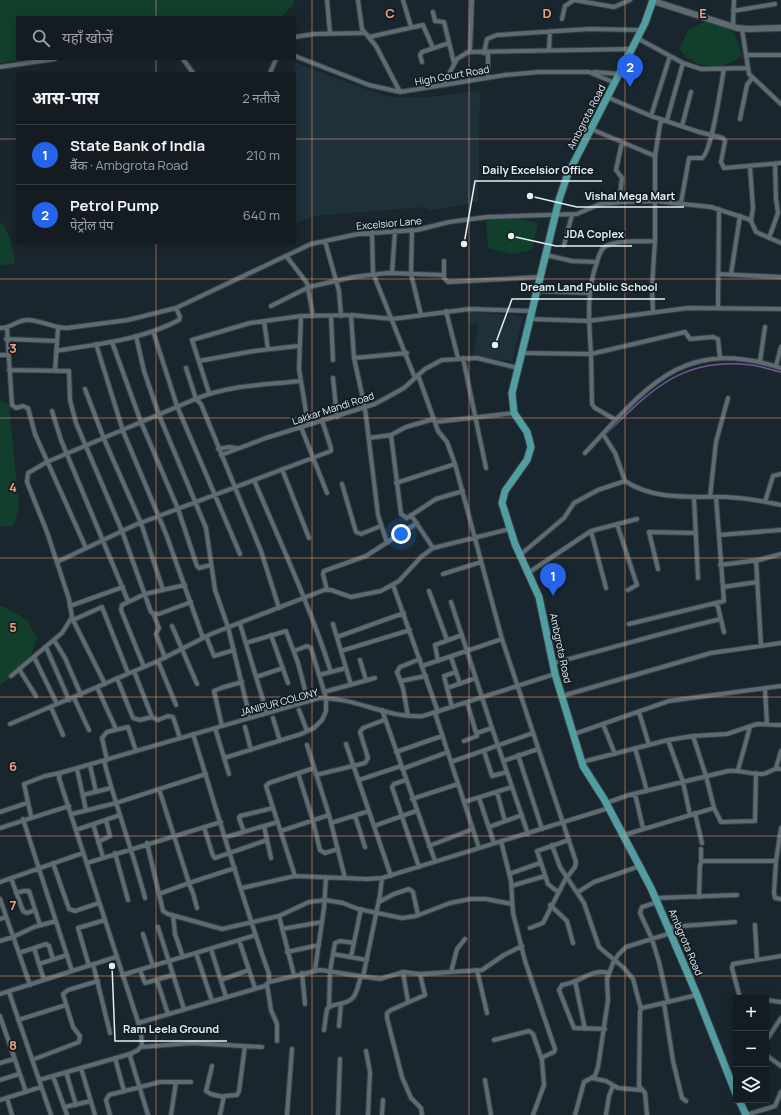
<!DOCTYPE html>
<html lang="hi">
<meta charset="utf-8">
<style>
body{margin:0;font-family:Manrope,"Noto Sans Devanagari",sans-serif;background:#21292f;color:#f1f3f6}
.controls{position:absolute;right:12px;bottom:12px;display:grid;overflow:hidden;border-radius:0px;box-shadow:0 2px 10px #0003}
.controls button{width:36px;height:36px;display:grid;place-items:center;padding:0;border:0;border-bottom:1px solid #333a40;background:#141c22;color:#f1f3f6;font:20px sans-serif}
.you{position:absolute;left:401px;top:534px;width:14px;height:14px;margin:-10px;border:3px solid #fff;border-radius:50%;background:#1a73e8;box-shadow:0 0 0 6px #1a73e833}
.badge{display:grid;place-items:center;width:26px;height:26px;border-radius:50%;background:#2563eb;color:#fff;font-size:13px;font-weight:700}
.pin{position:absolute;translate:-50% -33px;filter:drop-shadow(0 1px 2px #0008)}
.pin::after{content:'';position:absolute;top:21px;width:14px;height:12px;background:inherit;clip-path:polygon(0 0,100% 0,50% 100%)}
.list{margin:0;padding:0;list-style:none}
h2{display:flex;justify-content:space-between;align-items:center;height:52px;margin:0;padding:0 16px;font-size:17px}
h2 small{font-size:13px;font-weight:400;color:#9da1a5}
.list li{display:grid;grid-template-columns:26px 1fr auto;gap:12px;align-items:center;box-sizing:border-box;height:60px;padding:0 16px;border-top:1px solid #333a40}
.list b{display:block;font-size:15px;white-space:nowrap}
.list p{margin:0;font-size:13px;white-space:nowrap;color:#9da1a5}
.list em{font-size:13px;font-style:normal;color:#9da1a5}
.icon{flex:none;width:22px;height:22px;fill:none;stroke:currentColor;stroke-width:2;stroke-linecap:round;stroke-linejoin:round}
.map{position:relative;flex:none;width:781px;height:1115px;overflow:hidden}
.search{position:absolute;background:#141c22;box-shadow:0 2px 10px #0003;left:16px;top:16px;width:280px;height:44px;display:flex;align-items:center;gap:10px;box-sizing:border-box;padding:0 14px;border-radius:0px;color:#9da1a5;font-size:15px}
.panel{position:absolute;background:#141c22;box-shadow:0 2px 10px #0003;left:16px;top:72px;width:280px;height:172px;border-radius:0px}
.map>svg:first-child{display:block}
</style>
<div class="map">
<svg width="781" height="1115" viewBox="0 0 781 1115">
<rect width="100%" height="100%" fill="#1a262d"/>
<path fill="#1e313b" d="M296,63L362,88L391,97H427L480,91L478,202L428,211L425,207L313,216L295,224L294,73Z
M468,311L523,317L512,361L473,356L478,325L469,323Z"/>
<path fill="#113f2c" d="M0,0H294L293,5L281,17H17V59H28L0,63Z
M704,22C728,22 738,32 741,55C727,72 689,69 680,48L688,30Z
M513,218L538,223L532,250L511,254L488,248L486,220Z
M0,223L4,225L11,241L15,264L0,265Z
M0,400L9,405L19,508L13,526H0Z
M0,606L5,607L27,620L37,638L27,666L0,685Z"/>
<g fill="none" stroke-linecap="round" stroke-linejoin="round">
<path stroke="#74569c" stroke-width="1.5" d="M606,434C651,390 683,356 751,365C761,366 771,370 781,372"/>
<defs>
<path id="street" d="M327,0L330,33
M358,0L362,29L376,46L400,92
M403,0L411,27
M733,11L775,4
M433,12L435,21L444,22L454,63
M562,19L565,6L574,0L614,7L630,0
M733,26L734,0
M742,29L749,74L781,104
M295,37L314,34L364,33
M369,37L423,25L433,48
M637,38L683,63L701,69L748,68
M549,50L550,31
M470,52L472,0
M484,53L487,39L497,35L589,29L642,30
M746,55H781
M295,56L369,85L400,92L505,75L539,72H589L615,83
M183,59L193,73
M422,62L420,55L422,52L449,43
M0,67L55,59
M594,72L619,74
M270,73L276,59
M488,77V53
M443,85L457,59L468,52L632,49
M607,97L651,116L699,132L723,138L725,141L721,162L724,168L781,163
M651,116L670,56
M740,119L747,85L752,78
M667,120L683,63
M682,126L691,92
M591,129L655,156
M750,167L753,208L751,221
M619,202L622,178L616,170L622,142
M681,203L689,158H702C712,152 721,84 724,69
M412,230L411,274L421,315
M372,232L373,273L415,378
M769,238L778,213L776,199L775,164
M325,241L339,291L341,316
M655,241C640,242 620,239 606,246C600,249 599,256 597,262C586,292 589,322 591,354L685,332L690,339L713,337L718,339L720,358
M564,245L572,215
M546,255L572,261L597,262
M287,257L307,283L313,316
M444,261V278L448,282L540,277
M392,273L395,231
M718,274L781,277
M731,274L740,216
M537,291L590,293
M271,306L309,287L353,277L388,273L444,275
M718,308L719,209
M446,311L458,358
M653,312L652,287L655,241V156L661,119
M351,315L354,358L365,408L378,515L387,543
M301,316L299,369L308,424
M331,316L333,360
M530,319L588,321L688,308L781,309
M264,321L268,349
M0,328C10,329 17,320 27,320C41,320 53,328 67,328L128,320L176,308
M7,328L12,405L16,408L23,406L28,408L35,434L86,548
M153,331L177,406L240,554
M136,336L144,371L159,415L206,528L215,590L228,627L250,718
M6,339L57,341
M112,342L141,422L178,509L197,566L199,568L211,565
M96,344L123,431L166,534L203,638
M56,351C97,344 142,340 179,320L180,317L176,308L311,244L358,234L417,230L449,222L487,217L577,214L600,204L623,202L655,201L711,207L748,219L751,221L756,232L781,243
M521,353L591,354L592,404L595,408L616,420
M0,355H8
M354,358L407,353
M463,358L486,468
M199,361L254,351L298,346
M760,361L765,327
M776,366L781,347
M186,368L196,399C228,385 266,385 300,381
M9,370L69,371L70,400L76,423L122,531L151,612L154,614H159L191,602
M55,371L58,328
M418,375L438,431L447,442L455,464L502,639L576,862L575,867L565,880L543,923L530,928
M333,378L337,417
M85,389L104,439L141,523L163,590
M209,393L192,340L250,323L301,316L351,315L393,319L469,309L532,311
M52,411L61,440L128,601
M435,422L514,413
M301,427L327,493
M391,435L401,514L407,518L436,499L463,491
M369,438L391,435L406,427L434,419
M218,449L229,447L236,448
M585,453C647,387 682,336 781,368
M221,455L266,438L375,404L404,388L425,369L442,360L477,358L518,368
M282,469L309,538
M254,480C281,544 310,606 331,672
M625,481C655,501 692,496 726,497C745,498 763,501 781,505
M396,483L455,464
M342,484L356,532L361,534L381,526
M710,497L716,442L728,398
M694,498L698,578
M765,502L773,476L781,474
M411,515L433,548
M617,524L637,585L628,590
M591,531L606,588
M719,535L781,530
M520,555L564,518L574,503L598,490L625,481L615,453L603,434
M756,560L761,645
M57,562L135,525L331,451V448L322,420
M720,565L759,560L781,554
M658,569L649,532L696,533
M528,573L591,531L637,519
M443,574L481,562
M393,585L438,712
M723,587L757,582
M327,590L323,574L324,571L366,556L417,523
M429,591L447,640
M451,602L492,728L528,834
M717,603L724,632
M70,606L123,587
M153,613L159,628L156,634L165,658
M72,618L105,684
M73,620L102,607L128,673
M240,624L267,713
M333,624L351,685
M629,624L724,601L716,497
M172,626L197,684
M271,635L288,683
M206,636L214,656L234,650
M337,637L404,613
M54,640L65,658L81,695
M246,643L286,631L298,663L308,701
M46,647L69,700
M341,651L410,630
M34,657L57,704
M451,657L460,684
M360,660L366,680
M158,661L176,705
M438,661L435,645L462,635
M553,663C609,649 664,632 721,619
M422,666L502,639
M144,667L121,610L122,605L145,594L185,585
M19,669L36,696
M134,671L152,717L158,720L168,716L173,717L180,738
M319,675L346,668
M11,676L62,633L72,617L69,599L47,532L27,482L28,473L47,462L193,400L196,399L201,404L261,551L279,608
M256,677L283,668
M117,678L133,718L140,720L152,717
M401,681L426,676
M97,687L116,729
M447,688L476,678
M765,689L767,724
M324,692L375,678
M562,696L711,653L781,643
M74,698L89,730
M51,707L63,735
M452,707L444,676L456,672
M299,710L307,731
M382,710L435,861
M639,712L649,745
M435,713L479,848
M408,716L403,688L397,672L400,667L420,659
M273,718L280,741
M10,724L158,661L211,634L324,590H331L351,597L381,591L399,581L422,556L433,548L510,529
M603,724L615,754
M222,726L214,691L221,688L242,682
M245,727L251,750
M215,728L229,774
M477,733L492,728
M574,734L669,701L781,686
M693,736L706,776L714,808
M668,740L683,782L690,815
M464,741L477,736L467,702
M346,744L391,876
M307,745L329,815L345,878
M635,748L647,791
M484,751L492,776L507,772
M396,752L442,736
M518,755L542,829
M224,758L301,734L314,728L322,720L326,711V698L311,648L307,646L294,651
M107,760L102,738L107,732L128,727L136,751
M104,761C116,807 133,852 145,898
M503,761L538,749
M451,762L533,733
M582,762L668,740L693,736L727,734L757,724L781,725
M90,765L96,792
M776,768L781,751
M77,769L86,810
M402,769L448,752
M738,770L750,727
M298,773L313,821L320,850L325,853L338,849
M316,775L365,763L368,758L360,732L363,728L384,720
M359,780L401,766
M406,780L394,784L392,787L419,867
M497,792L505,821
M635,794L643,828
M83,795L111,788
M479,798L494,843
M412,799L458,784
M464,802L512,787
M606,803L629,795L728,771C740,769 751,775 763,774C770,773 773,767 781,769
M0,812L27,803
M695,813L702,843
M72,814L116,803L206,774
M31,816L24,784L45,776L60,773
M355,816L365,847
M23,819L72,971
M331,823L369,811
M93,824L103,857
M264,826L271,858
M374,826L416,811
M204,827L213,856L215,858L267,840
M489,827L522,815
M0,828L69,806
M76,830L120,815
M281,831L329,815
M244,832L239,818L240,816L273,808
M624,835L714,808L721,822L755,821L756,773
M226,837L278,822
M501,841L511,881L513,913L525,961L555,1049L554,1052L543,1057L542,1060L544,1085L533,1115
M98,842L110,836L106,820
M147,843L163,911L168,914L222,929L279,916L309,902L325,900L343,903L358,909L402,918L416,916L450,903L470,899H486L512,904
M552,845L560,867L584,903L599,947L624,968L633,979L641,1009
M429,846L473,829
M115,853L128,900
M776,861L774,893L775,898L781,899
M701,862V849
M53,863L69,909L75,911L99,903
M87,863L221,822
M509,874L540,863
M295,876L266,786L269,783L314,768
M11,878L23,911L27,913L35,910
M0,882L83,853
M189,883L235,868
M189,884L193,893L197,908
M511,886L545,876
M242,888L295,876L367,879L382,878L609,808
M558,892L548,884L537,851L569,840
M578,892L594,882L640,866
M16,893L24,891H29L40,925
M159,894L189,883L159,789
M699,897L700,865L702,861H776L781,828
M656,898L737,895
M0,899L30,985
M379,902L394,894L409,889L413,892L418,915
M658,902L642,907L640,913L652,939L659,962L668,1002
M550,905L567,921L573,943
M173,915L175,934L183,957
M279,916L294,975
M0,919L6,917
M755,925L757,960
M158,927L184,1009
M669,927L735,922
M282,929L322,922
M143,934L153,966
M239,940L255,988
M0,941L13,937L34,927L56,921
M34,948L44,980
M211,949L226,997
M287,952L319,945
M19,953L46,944L49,946L53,959
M196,953L212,1001
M333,954L367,960
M351,957L361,909
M39,964L67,955
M93,964L110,1033
M89,966L78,928L105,920
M140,970L145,983L173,975
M315,970L324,908L326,877
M477,970L487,1013
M403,972L408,1002
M451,972L457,949L465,939
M302,973L305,1004
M420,974L425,995L391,1010L387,1013V1018L402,1077L411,1098L421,1108L422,1115
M122,975L256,935
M363,977L380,895L382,878
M157,980L168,1014
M221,980L249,970
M575,981L585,1029
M269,982L320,970L380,979L403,972L420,974L482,970L504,955L522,946
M267,984L271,1010L277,1024V1041
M9,992L51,1115
M0,994L116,957
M740,998L732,968L733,964L781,956
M766,1000L781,1002
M664,1003L673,1061L682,1098L686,1101
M329,1007L330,971L335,943L340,941L354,943
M0,1016L26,1092
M18,1020L66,1005
M138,1023L265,986L269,982V974C241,895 218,814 193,734
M339,1026L341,1004
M605,1029L574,1028L559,990L562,985C567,984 572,983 578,980C589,975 595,970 609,973
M324,1030L327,1009C331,1005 334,1005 339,1004C357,1001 356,992 361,976
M494,1040L529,1031L533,1034L542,1060
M766,1041L781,1018
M141,1047L192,1043L262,1047
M366,1051L370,1072L368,1115
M766,1055L781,1066
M115,1058L124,1091
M32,1060L79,1042L80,1036L73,1027L63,994L68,990L98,981
M0,1063L14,1059
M212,1066L206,1091L211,1094L223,1097
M81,1068L95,1115
M66,1072L76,1105
M53,1076L67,1115
M592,1078L606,1081L618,1088L641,1090
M0,1080L19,1074
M39,1080L130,1054
M485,1080L491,1115
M7,1098L12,1115
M0,1100L41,1087
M65,1107L91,1101
M110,1115L106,1100L109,1095L160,1082H191
M148,1115L130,1056L132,1053L138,1050L142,1045L141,1031L59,778L60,773L319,698C355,697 388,719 423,716L555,674
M171,1115L176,1082
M220,1115L224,1096L237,1095L239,1091L245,1046
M287,1115L292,1049
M338,1115L340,1059
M382,1115L383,1100
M575,1115L584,1082L595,1076L598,1067L608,1000L607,979L613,963L618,955L626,947L671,933
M606,1115L609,1096L613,1086
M647,1115L645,1093L639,1086L640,1011L642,1008L697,995
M746,1115L775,1106L781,1092"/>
<path id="secondary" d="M653,1L737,28L749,29L781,28"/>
<path id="primary" d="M653,0L645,23L567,176L559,200L512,393L514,413L527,432L531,447L527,460L505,491L502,503L515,544L539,597L555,674L583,766L604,799L651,888L697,995L736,1094
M739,1100L746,1115"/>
</defs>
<use href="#street" stroke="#364046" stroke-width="6"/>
<use href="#secondary" stroke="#364046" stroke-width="8"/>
<use href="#primary" stroke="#364046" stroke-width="9"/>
<use href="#street" stroke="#5d6b72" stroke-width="4"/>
<use href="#secondary" stroke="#5d6b72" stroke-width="6"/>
<use href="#primary" stroke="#519da1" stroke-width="7"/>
</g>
<path fill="none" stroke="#f1a27b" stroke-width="1" stroke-opacity="0.55" d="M156,0V17M312,0V1115M469,0V1115M625,0V1115M156,59V73M0,139H17M295,139H781M156,243V1115M0,279H781M0,418H781M0,558H781M0,697H781M0,836H781M0,976H781"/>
<g text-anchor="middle" stroke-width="3.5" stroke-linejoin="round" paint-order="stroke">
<g font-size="10" fill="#e6eef2" stroke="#111d23">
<text transform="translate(452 75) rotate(-10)" y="4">High Court Road</text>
<text transform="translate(586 117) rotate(-63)" y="4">Ambgrota Road</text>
<text transform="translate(389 223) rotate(-5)" y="4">Excelsior Lane</text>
<text transform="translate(333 408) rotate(-18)" y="4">Lakkar Mandi Road</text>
<text transform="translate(561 648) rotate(78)" y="4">Ambgrota Road</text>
<text transform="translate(279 702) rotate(-15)" y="4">JANIPUR COLONY</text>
<text transform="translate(686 942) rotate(67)" y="4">Ambgrota Road</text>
</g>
</g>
<g font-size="13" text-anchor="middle" font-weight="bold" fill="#f1a27b" stroke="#111d23" stroke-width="3.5" stroke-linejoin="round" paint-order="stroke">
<text x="390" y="18">C</text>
<text x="547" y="18">D</text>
<text x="703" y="18">E</text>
<text x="13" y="353">3</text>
<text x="13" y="492">4</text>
<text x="13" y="632">5</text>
<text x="13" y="771">6</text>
<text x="13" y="910">7</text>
<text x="13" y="1050">8</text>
</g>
<path fill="none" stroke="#e6eef2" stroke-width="1.5" d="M464 244L475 181H602M530 196L577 207H684M511 236L556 246H632M495 345L512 299H665M112 966L115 1041H227"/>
<g fill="#e6eef2" stroke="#111d23" stroke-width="1.5">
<circle cx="464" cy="244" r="4"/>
<circle cx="530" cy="196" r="4"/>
<circle cx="511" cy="236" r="4"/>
<circle cx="495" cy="345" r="4"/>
<circle cx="112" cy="966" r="4"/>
</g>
<g font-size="11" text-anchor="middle" font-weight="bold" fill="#e6eef2" stroke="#111d23" stroke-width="3.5" stroke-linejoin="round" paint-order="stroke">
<text x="538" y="174">Daily Excelsior Office</text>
<text x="630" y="200">Vishal Mega Mart</text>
<text x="594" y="238">JDA Coplex</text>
<text x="589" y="291">Dream Land Public School</text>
<text x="171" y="1033">Ram Leela Ground</text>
</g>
</svg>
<div class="controls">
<button>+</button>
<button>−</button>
<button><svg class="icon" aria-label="layers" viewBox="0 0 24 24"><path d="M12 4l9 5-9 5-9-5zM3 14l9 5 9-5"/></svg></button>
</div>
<div class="you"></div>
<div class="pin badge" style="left:553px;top:596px">1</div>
<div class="pin badge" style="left:630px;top:87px">2</div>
<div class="search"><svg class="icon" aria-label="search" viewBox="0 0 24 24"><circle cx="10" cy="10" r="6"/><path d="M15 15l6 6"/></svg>यहाँ खोजें</div>
<section class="panel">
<h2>आस-पास<small>2 नतीजे</small></h2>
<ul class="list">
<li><span class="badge">1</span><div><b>State Bank of India</b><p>बैंक · Ambgrota Road</p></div><em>210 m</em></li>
<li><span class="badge">2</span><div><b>Petrol Pump</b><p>पेट्रोल पंप</p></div><em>640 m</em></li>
</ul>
</section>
</div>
